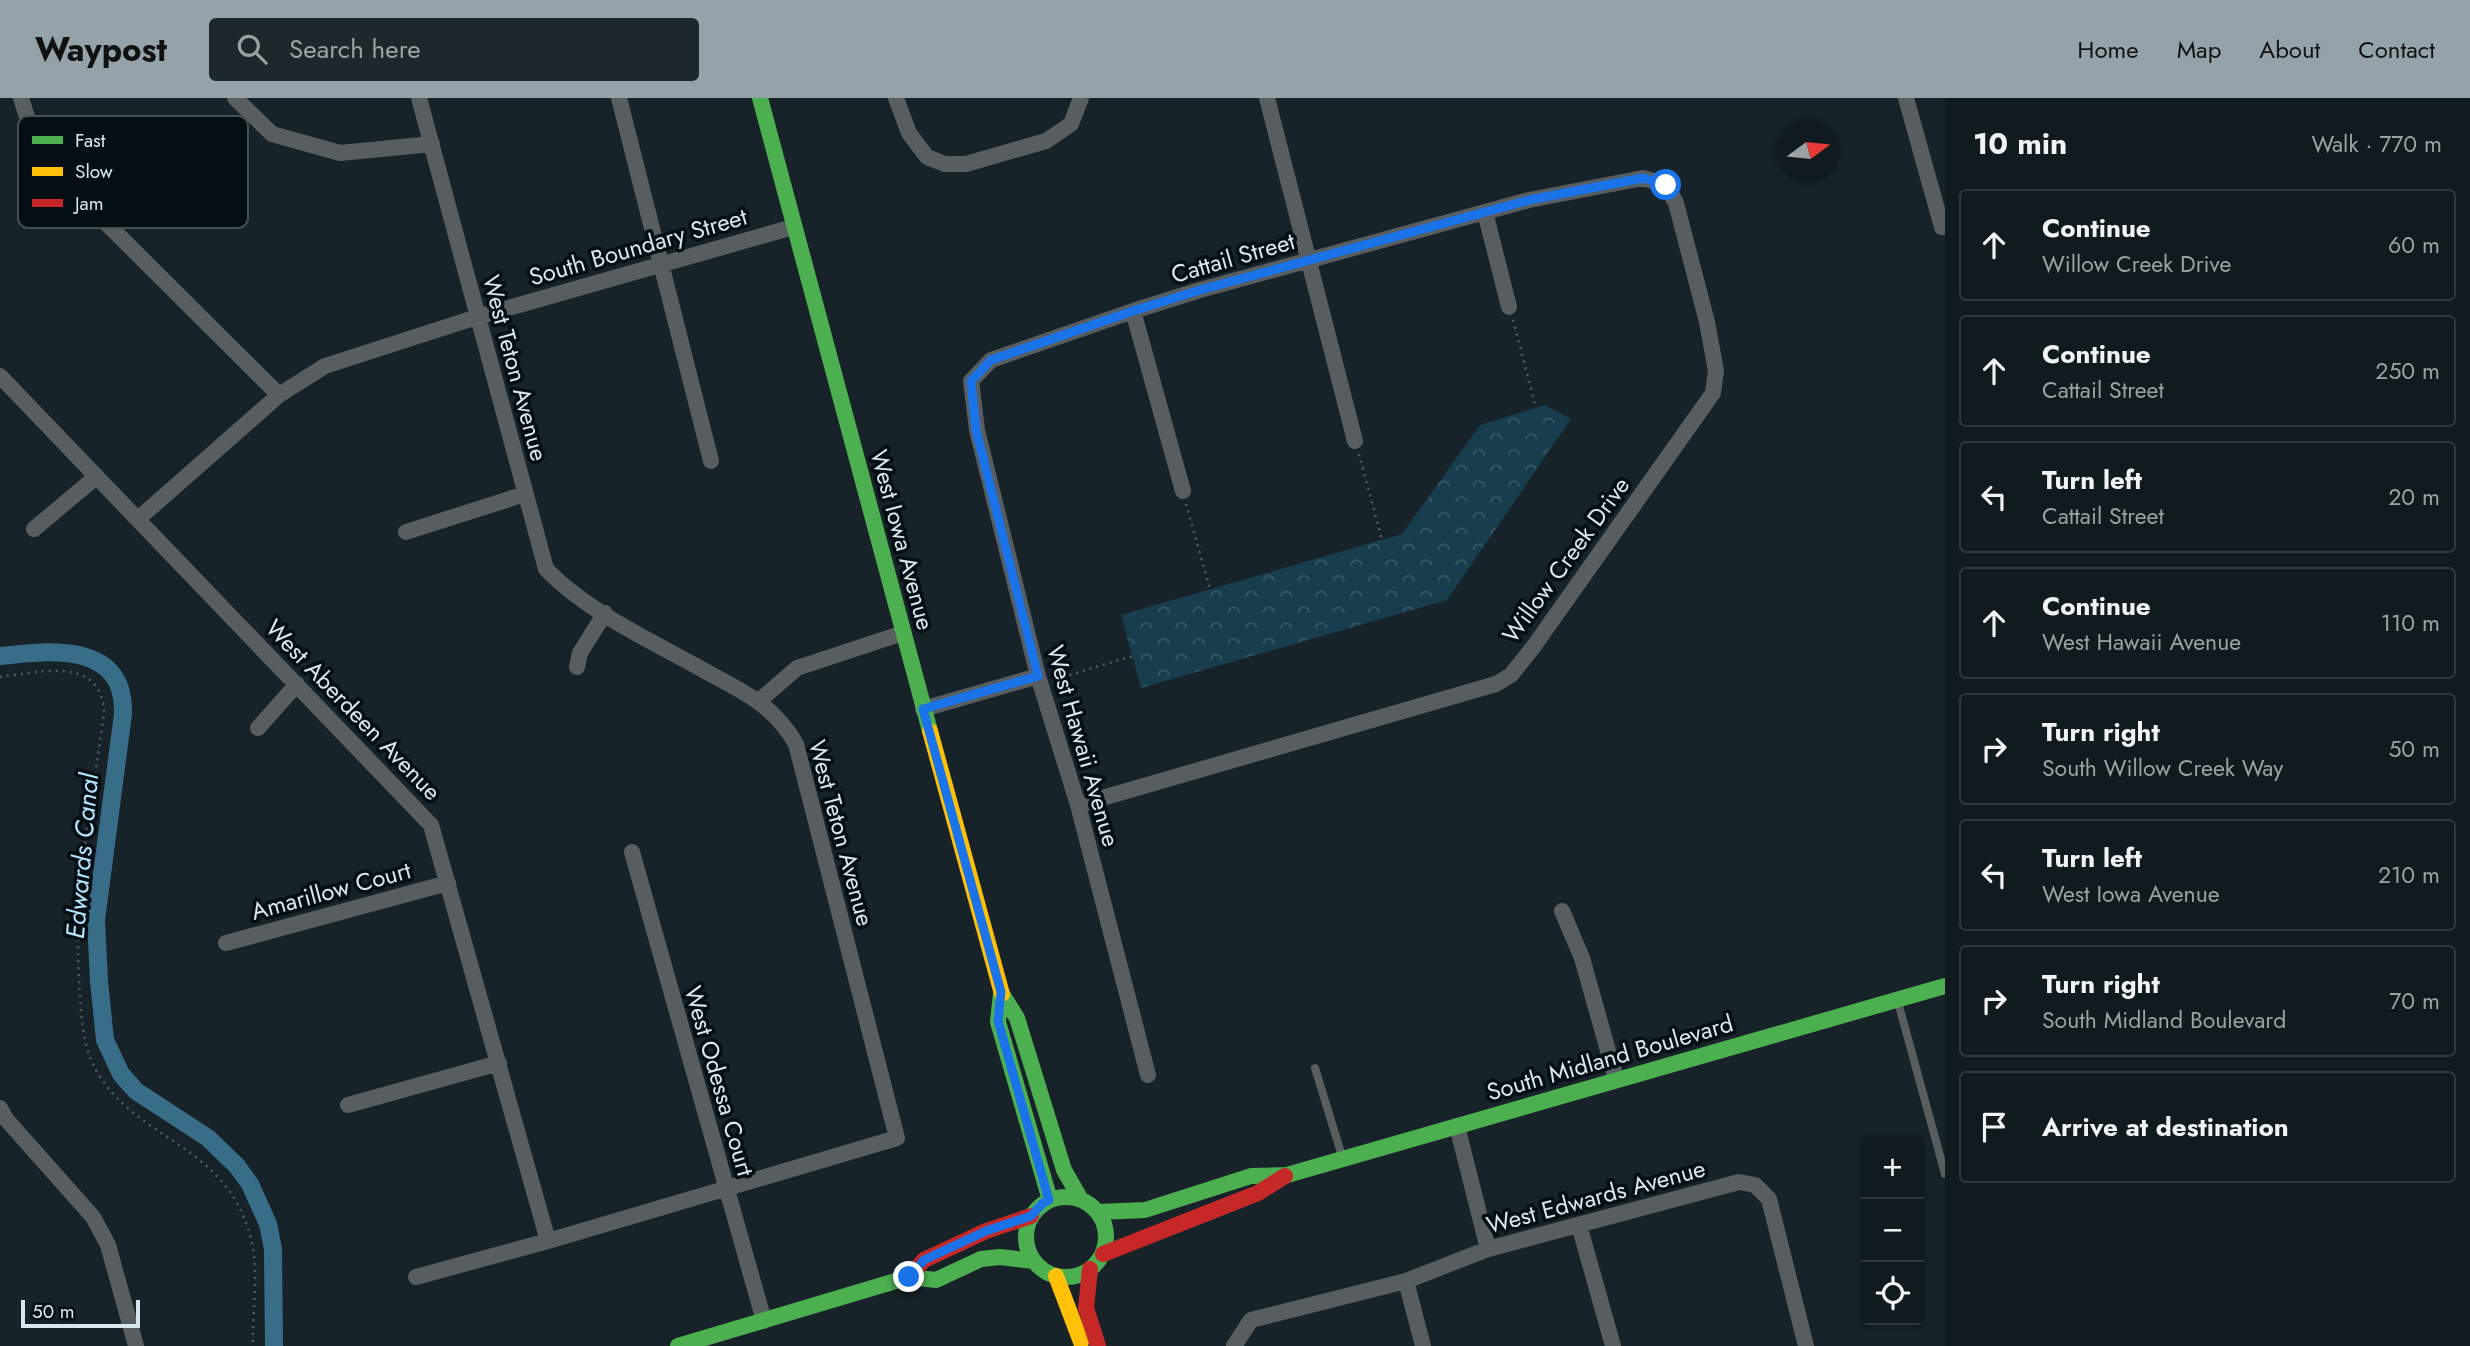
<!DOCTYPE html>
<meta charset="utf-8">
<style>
body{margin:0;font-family:Jost,sans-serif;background:#1e272c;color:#f1f3f6}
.controls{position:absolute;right:21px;bottom:21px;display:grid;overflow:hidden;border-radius:7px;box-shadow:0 2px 5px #0004}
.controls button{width:63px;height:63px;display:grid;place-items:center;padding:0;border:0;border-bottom:2px solid #30383d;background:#111a1f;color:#f1f3f6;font:35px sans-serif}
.compass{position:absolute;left:1777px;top:21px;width:63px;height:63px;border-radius:50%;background:#111a1f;box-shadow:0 2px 5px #0004;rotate:75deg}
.scale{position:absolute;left:21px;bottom:18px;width:119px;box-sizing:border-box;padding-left:7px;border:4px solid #d9e7ee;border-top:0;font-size:19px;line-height:24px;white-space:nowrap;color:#d9e7ee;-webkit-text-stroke:5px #050e12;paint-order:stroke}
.stop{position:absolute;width:21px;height:21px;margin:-16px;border:5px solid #1a73e8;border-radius:50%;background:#fff}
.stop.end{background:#1a73e8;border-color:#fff;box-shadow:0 2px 7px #0008}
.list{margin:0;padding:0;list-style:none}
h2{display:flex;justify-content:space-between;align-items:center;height:91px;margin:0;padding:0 28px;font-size:30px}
h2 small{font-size:23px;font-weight:400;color:#9ca1a4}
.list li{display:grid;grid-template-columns:46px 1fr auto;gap:21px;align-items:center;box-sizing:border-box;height:112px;margin:0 14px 14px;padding:0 14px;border:2px solid #30383d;border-radius:7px}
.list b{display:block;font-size:26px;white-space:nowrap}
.list p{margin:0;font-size:23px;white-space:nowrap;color:#9ca1a4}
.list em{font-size:23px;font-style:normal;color:#9ca1a4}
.icon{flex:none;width:38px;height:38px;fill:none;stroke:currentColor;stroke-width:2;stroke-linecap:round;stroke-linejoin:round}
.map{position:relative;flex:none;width:1945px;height:1248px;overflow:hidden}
header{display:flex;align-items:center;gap:42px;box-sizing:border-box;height:98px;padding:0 35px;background:#95a2a9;color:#111}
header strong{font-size:33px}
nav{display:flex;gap:38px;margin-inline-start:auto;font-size:24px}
.search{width:490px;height:63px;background:#1e272c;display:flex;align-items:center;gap:18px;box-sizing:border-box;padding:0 24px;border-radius:7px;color:#9ca1a4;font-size:26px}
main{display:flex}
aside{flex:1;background:#111a1f}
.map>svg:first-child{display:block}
</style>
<header>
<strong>Waypost</strong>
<div class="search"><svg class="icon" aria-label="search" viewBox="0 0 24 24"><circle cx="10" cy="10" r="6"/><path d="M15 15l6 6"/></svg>Search here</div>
<nav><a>Home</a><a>Map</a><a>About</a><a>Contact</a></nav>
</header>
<main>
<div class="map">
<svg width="1945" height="1248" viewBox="0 0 1945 1248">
<defs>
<pattern id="forest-crowns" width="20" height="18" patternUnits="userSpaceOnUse" patternTransform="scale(1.75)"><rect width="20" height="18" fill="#173d4e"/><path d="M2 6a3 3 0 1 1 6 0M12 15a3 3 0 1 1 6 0" fill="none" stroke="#385968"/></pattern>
</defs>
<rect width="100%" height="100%" fill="#172329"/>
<path fill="url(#forest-crowns)" d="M1545,307L1571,321L1447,502L1141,590L1121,517L1402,436L1480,327Z"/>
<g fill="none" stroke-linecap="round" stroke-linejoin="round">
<path stroke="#386d87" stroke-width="18" d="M0,558C51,552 125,544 123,616L96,822L99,883L105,942L121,976L136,993L208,1040L237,1068L250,1086L268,1126L273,1151L274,1248"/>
<path stroke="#555c5f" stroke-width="2.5" stroke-dasharray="2 5" stroke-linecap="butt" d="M1513,222L1536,310
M1359,356L1382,442
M1186,406L1210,491
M0,579C40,574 103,557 104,616C91,709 72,802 80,896C81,919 83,943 92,964C127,1041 224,1042 250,1137C260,1172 252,1212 253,1248
M1056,581L1133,558"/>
<path stroke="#585e60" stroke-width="8" d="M1898,904L1945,1076
M1315,970L1342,1058"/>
<path stroke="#585e60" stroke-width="16" d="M21,0L38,54L84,103L279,297
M235,0L272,36L340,55L432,46
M619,0L711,363
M896,0L909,35L927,59L945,66H966L1046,43L1071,26L1081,0
M1267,0L1355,343
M1906,0L1942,129H1945
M1485,114L1509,209
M1133,213L1183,393
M0,278L431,727L548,1143
M138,421L279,297L325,268L477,219L793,129
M34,431L96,379
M406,434L525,396
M577,569L580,555L605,515
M759,603L797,570L903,535
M923,611L1038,578
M258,630L297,586
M1078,707L1496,586L1511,577L1534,548L1713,295L1716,273L1707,224L1676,105L1666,87L1643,80L1529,102L1200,192L1133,213L991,262L971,283L977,332L1038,578L1078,707L1148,977
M632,754L764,1223
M1562,813L1582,860L1616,981
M226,845L448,785
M348,1007L499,965
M0,1010L6,1021L93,1119L108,1147L136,1248
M1457,1028L1488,1151
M1579,1127L1613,1248
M416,1179L548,1143L897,1040L796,646C773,606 743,594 705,573C652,543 587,514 546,471L419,0
M1406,1183L1423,1248
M1234,1248L1251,1222L1406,1183L1488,1151L1739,1084L1755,1087L1769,1101L1806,1248"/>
<path stroke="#4caf50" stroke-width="16" d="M760,0L930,633
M1001,895L998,924L1050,1102
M1002,896L1017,920L1064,1072L1080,1100
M1026 1139a40 40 0 1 1 80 0a40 40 0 1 1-80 0Z
M1098,1114L1145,1112L1251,1078L1287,1077L1945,888
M678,1248L909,1179L936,1182L981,1161L1000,1159L1033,1163"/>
<path stroke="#ffc107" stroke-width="16" d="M930,633L1002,896
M1056,1178L1081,1244"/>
<path stroke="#c62828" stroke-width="16" d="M1103,1156L1258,1095L1285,1078
M1090,1171L1086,1210L1098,1248
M909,1179L924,1162L986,1133L1031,1118"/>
</g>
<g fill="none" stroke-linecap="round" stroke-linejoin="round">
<path stroke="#1a73e8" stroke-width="9" d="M909,1179L924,1162L986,1133L1031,1118L1043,1105L1049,1102L998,923L1001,894L923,611L1038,578L976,332L971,283L991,262L1133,213L1200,192L1529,102L1643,80L1666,87"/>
</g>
<g text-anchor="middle" stroke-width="7" stroke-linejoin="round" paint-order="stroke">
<g font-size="24" fill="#d9e7ee" stroke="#050e12">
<text transform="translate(638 149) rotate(-16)" y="8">South Boundary Street</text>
<text transform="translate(1233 160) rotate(-16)" y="8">Cattail Street</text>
<text transform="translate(515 270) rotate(75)" y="8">West Teton Avenue</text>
<text transform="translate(902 442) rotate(75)" y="8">West Iowa Avenue</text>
<text transform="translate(1566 462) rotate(-54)" y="8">Willow Creek Drive</text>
<text transform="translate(353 612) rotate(46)" y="8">West Aberdeen Avenue</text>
<text transform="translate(1083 648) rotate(74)" y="8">West Hawaii Avenue</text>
<text transform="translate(841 735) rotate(75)" y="8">West Teton Avenue</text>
<text transform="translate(331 793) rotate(-15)" y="8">Amarillow Court</text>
<text transform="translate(1610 960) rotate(-16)" y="8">South Midland Boulevard</text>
<text transform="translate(719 983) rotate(74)" y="8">West Odessa Court</text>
<text transform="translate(1596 1099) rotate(-15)" y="8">West Edwards Avenue</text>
</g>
<g font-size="26" font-style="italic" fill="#b2e4fe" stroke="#050e12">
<text transform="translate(82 758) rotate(-85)" y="9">Edwards Canal</text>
</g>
</g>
<rect x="18" y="18" width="230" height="112" rx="10" fill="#050e12" stroke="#454f54" stroke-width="2"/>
<rect x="32" y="38" width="31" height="8" fill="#4caf50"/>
<rect x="32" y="69" width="31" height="9" fill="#ffc107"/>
<rect x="32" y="101" width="31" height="8" fill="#c62828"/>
<g font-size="19" fill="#d9e7ee">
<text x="75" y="49">Fast</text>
<text x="75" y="80">Slow</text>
<text x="75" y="112">Jam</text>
</g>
</svg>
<div class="controls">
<button>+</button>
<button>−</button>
<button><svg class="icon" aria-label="locate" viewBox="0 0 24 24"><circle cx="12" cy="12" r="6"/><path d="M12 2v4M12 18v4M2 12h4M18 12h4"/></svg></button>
</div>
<svg class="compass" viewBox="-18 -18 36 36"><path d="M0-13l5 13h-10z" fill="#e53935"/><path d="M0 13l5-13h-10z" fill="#9ca1a4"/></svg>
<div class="scale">50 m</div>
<div class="stop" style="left:1666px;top:87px"></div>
<div class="stop end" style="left:909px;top:1179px"></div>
</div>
<aside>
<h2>10 min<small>Walk · 770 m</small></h2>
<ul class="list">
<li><svg class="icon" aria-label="ahead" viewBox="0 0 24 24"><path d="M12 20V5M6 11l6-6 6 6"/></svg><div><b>Continue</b><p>Willow Creek Drive</p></div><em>60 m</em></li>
<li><svg class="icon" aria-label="ahead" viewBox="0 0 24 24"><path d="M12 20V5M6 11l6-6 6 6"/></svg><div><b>Continue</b><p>Cattail Street</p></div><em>250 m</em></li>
<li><svg class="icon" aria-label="left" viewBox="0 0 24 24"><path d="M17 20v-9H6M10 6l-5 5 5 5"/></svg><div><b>Turn left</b><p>Cattail Street</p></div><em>20 m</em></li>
<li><svg class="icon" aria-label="ahead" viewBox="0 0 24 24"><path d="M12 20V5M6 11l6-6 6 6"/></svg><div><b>Continue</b><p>West Hawaii Avenue</p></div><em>110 m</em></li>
<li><svg class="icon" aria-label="right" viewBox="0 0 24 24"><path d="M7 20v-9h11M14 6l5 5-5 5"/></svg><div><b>Turn right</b><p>South Willow Creek Way</p></div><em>50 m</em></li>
<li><svg class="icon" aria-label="left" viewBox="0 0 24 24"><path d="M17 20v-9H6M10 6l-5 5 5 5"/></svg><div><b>Turn left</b><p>West Iowa Avenue</p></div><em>210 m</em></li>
<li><svg class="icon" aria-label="right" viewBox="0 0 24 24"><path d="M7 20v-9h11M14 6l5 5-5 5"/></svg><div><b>Turn right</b><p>South Midland Boulevard</p></div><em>70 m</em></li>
<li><svg class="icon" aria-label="arrive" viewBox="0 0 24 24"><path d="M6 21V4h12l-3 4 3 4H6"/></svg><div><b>Arrive at destination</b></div></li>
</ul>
</aside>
</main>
